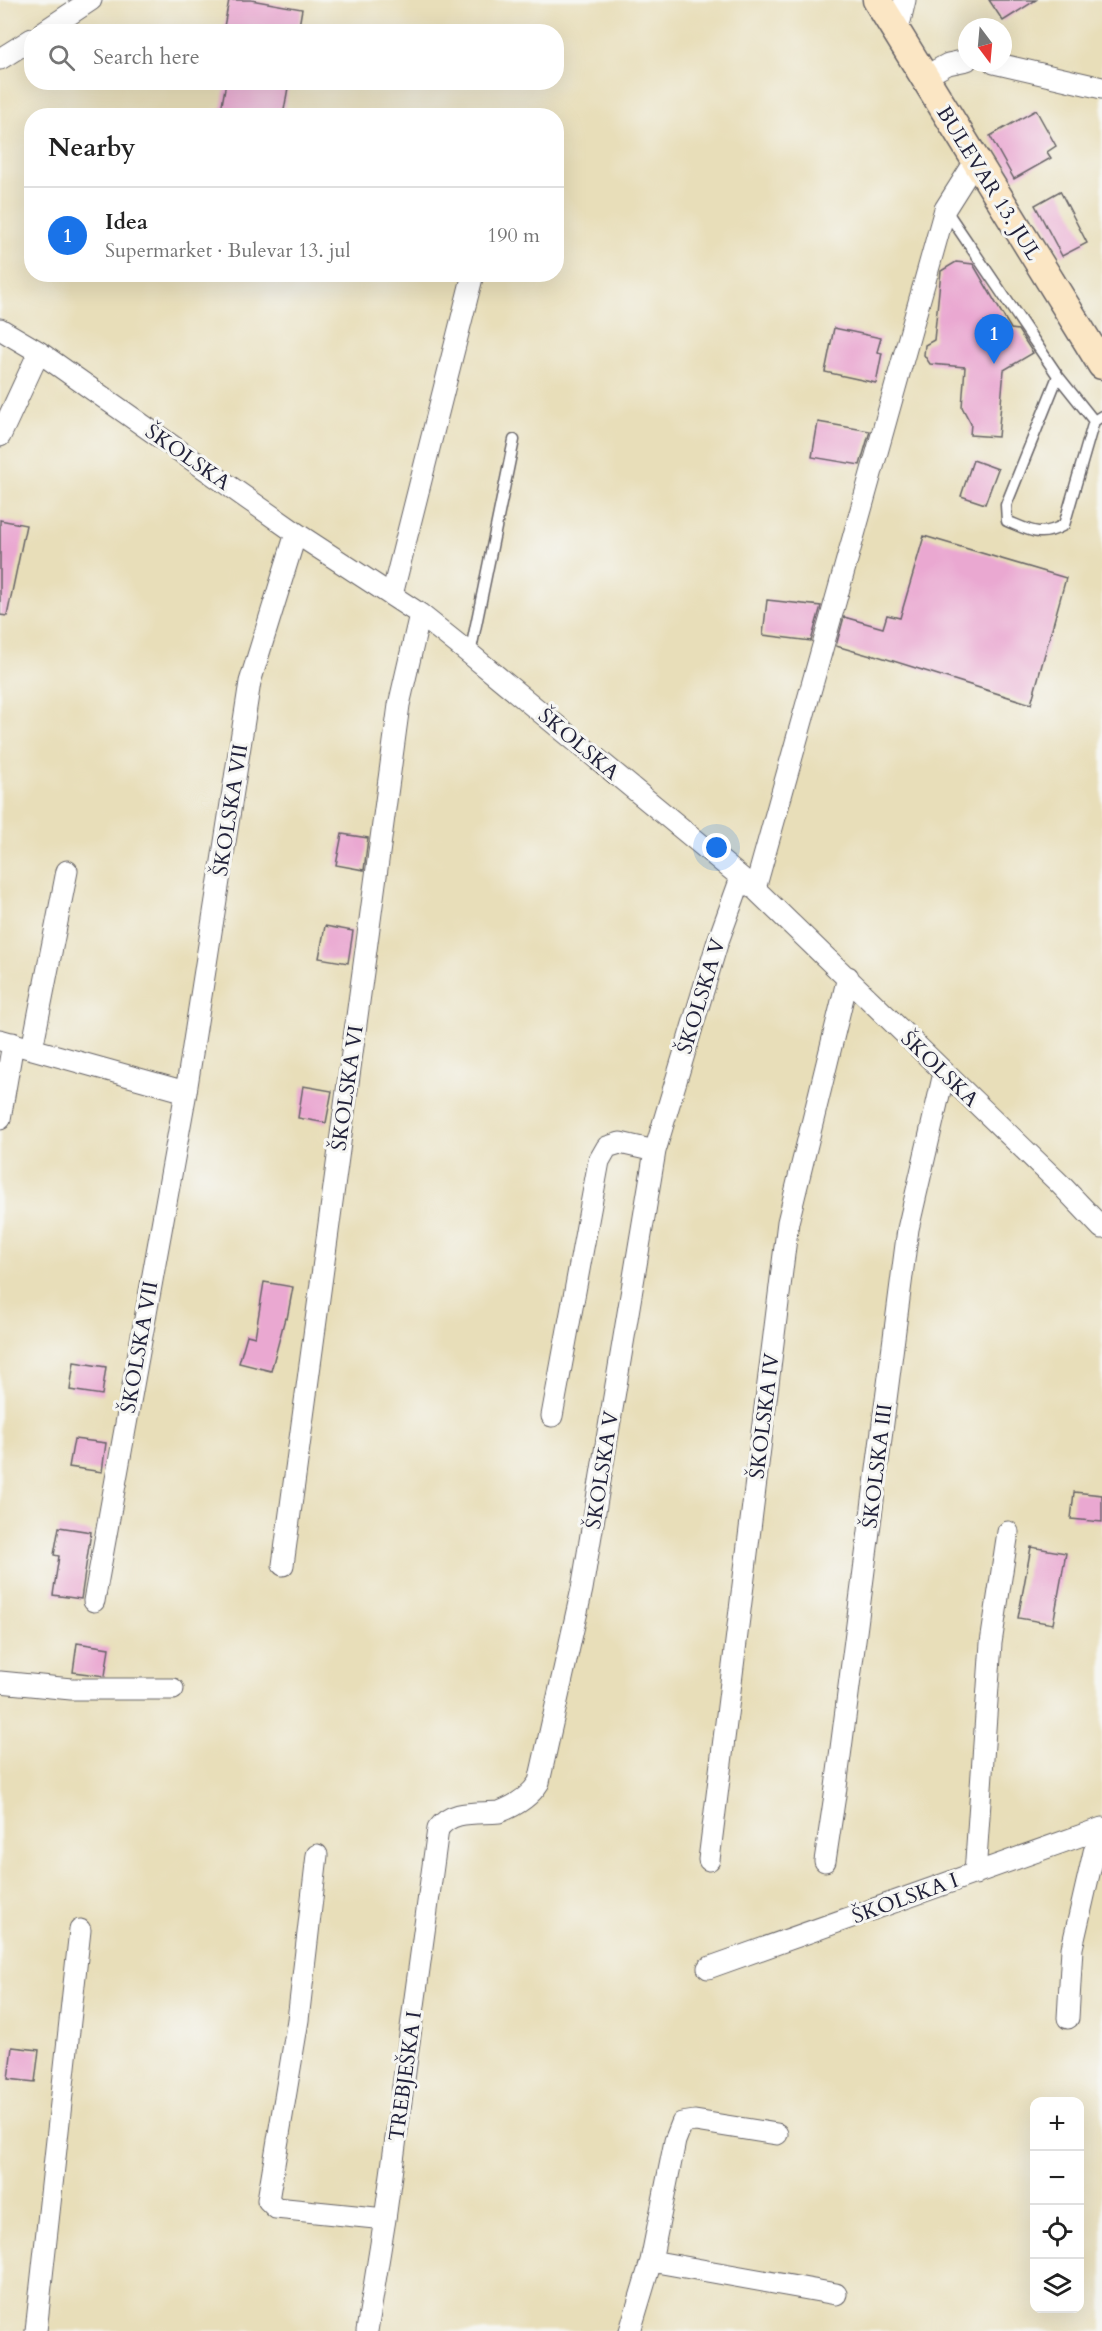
<!DOCTYPE html>
<meta charset="utf-8">
<style>
body{margin:0;font-family:Cardo,serif;background:#f6f6f6;color:#222}
.controls{position:absolute;right:18px;bottom:18px;display:grid;overflow:hidden;border-radius:12px;box-shadow:0 6px 24px #0002}
.controls button{width:54px;height:54px;display:grid;place-items:center;padding:0;border:0;border-bottom:2px solid #e0e0e0;background:#fff;color:#222;font:30px sans-serif}
.compass{position:absolute;left:958px;top:18px;width:54px;height:54px;border-radius:50%;background:#fff;box-shadow:0 6px 24px #0002;rotate:164deg}
.you{position:absolute;left:717px;top:848px;width:21px;height:21px;margin:-15px;border:4px solid #fff;border-radius:50%;background:#1a73e8;box-shadow:0 0 0 9px #1a73e833}
.badge{display:grid;place-items:center;width:39px;height:39px;border-radius:50%;background:#1a73e8;color:#fff;font-size:20px;font-weight:700}
.pin{position:absolute;translate:-50% -50px;filter:drop-shadow(0 2px 3px #0008)}
.pin::after{content:'';position:absolute;top:32px;width:21px;height:18px;background:inherit;clip-path:polygon(0 0,100% 0,50% 100%)}
.list{margin:0;padding:0;list-style:none}
h2{display:flex;justify-content:space-between;align-items:center;height:78px;margin:0;padding:0 24px;font-size:26px}
h2 small{font-size:20px;font-weight:400;color:#767676}
.list li{display:grid;grid-template-columns:39px 1fr auto;gap:18px;align-items:center;box-sizing:border-box;height:96px;padding:0 24px;border-top:2px solid #e0e0e0}
.list b{display:block;font-size:22px;white-space:nowrap}
.list p{margin:0;font-size:20px;white-space:nowrap;color:#767676}
.list em{font-size:20px;font-style:normal;color:#767676}
.icon{flex:none;width:33px;height:33px;fill:none;stroke:currentColor;stroke-width:2;stroke-linecap:round;stroke-linejoin:round}
.map{position:relative;flex:none;width:1102px;height:2331px;overflow:hidden}
.search{position:absolute;background:#fff;box-shadow:0 6px 24px #0002;left:24px;top:24px;width:540px;height:66px;display:flex;align-items:center;gap:15px;box-sizing:border-box;padding:0 21px;border-radius:24px;color:#767676;font-size:22px}
.panel{position:absolute;background:#fff;box-shadow:0 6px 24px #0002;left:24px;top:108px;width:540px;height:174px;border-radius:24px}
.map>svg:first-child{display:block}
</style>
<div class="map">
<svg width="1102" height="2331" viewBox="0 0 1102 2331">
<rect width="100%" height="100%" fill="#f6f6f2"/>
<filter id="ink" filterUnits="userSpaceOnUse"><feTurbulence type="fractalNoise" baseFrequency=".0167" numOctaves="2"/><feDisplacementMap in="SourceGraphic" scale="12" xChannelSelector="R" yChannelSelector="G"/><feConvolveMatrix kernelMatrix="1 2 1 2 8 2 1 2 1" color-interpolation-filters="sRGB"/></filter>
<filter id="wash" filterUnits="userSpaceOnUse"><feTurbulence type="fractalNoise" baseFrequency=".008" numOctaves="4" result="noise"/><feDisplacementMap in="SourceGraphic" scale="24" xChannelSelector="R" yChannelSelector="G"/><feGaussianBlur stdDeviation="1.35" result="paint"/><feColorMatrix in="noise" values="0 0 0 0 0 0 0 0 0 0 0 0 0 0 0 0 0 1.4 0 .05"/><feComposite in="paint" operator="in"/></filter>
<g filter="url(#wash)">
<rect width="100%" height="100%" fill="#e8deb9"/>
<g id="blocks">
<path fill="#eaa8d1" d="M229,0H251L302,9L298,32H223Z
M989,0H1036L1003,21Z
M226,82H289L283,116H220Z
M1036,110L1056,146L1047,152L1051,158L1014,179L990,136Z
M1060,191L1087,243L1062,256L1035,205Z
M956,262L973,264L1011,329L1018,330L1033,353L1004,370L998,437L970,435L971,424L962,407L965,367L930,364L924,355L925,345L934,340L941,271Z
M834,328L881,338L877,352L882,353L876,383L825,372Z
M818,422L870,431L860,465L812,457Z
M973,460L998,469L985,504L961,496Z
M0,520L26,525L7,616L0,615Z
M924,536L1066,578L1031,704L871,654V656L836,646L844,617L883,628L887,615L900,618Z
M767,600L821,606L811,641L763,635Z
M342,834L368,838L364,870L336,865Z
M325,926L353,931L348,963L319,958Z
M303,1086L332,1091L326,1123L298,1118Z
M264,1282L293,1287L287,1319L285,1318L271,1371L239,1363L247,1335L255,1337Z
M74,1362L106,1367L102,1395L70,1390Z
M74,1439L106,1443L102,1472L69,1467Z
M1074,1492L1102,1495V1522L1071,1519Z
M59,1527L91,1532L81,1599L53,1595L59,1556L54,1555Z
M1031,1547L1066,1553L1053,1624L1018,1618Z
M77,1643L109,1648L105,1676L73,1672Z
M12,2047L39,2050L35,2082L8,2079Z"/>
</g>
</g>
<g filter="url(#ink)">
<use href="#blocks" fill-opacity="0" stroke="#676467" stroke-width="1.5"/>
<g fill="none" stroke-linecap="round" stroke-linejoin="round">
<defs>
<path id="lane" d="M945,209L1058,376L1094,421L1102,416
M1058,376L1006,505L1007,521C1031,531 1040,538 1064,525L1094,421
M470,654L514,440"/>
<path id="street" d="M43,32L91,0
M897,34L905,0
M0,59L32,39
M994,63L1102,88
M924,77L948,64L967,60
M0,329L39,352L296,533L420,614L470,654L755,889L1062,1186L1102,1228
M0,436L39,352
M392,595L473,274
M755,889L945,209L976,160
M0,1040L186,1092
M32,1049L67,871
M0,1119L13,1043
M552,1416L599,1161L607,1147L620,1143L655,1151L717,944L741,878
M283,1565L399,705L420,614
M94,1601L186,1092L250,682L296,533
M0,1682L71,1689H173
M317,1855L298,2020L268,2200L276,2208L385,2219
M709,1860L788,1222L848,977
M825,1861L835,1795L908,1229L944,1073
M975,1874L991,1643L1008,1532
M708,1968L1102,1828
M1068,2018L1072,1948L1094,1852L1102,1836
M651,2261L836,2294
M36,2331L80,1930
M367,2331L385,2219L438,1829C452,1809 477,1814 499,1812C515,1806 530,1797 539,1782L582,1589L655,1151
M630,2331L651,2261L675,2141L682,2123L695,2121L777,2134"/>
<path id="secondary" d="M877,0L1102,365"/>
</defs>
<use href="#lane" stroke="#676467" stroke-width="13"/>
<use href="#street" stroke="#676467" stroke-width="23"/>
<use href="#secondary" stroke="#676467" stroke-width="31"/>
<use href="#lane" stroke="#fff" stroke-width="10"/>
<use href="#street" stroke="#fff" stroke-width="21"/>
<use href="#secondary" stroke="#fbe6c4" stroke-width="28"/>
</g>
</g>
<g text-anchor="middle" stroke-width="6" stroke-linejoin="round" paint-order="stroke">
<g font-size="21" fill="#22223b" stroke="#f6f6f2">
<text transform="translate(989 183) rotate(58)" y="7">BULEVAR 13. JUL</text>
<text transform="translate(188 457) rotate(35)" y="7">ŠKOLSKA</text>
<text transform="translate(579 744) rotate(40)" y="7">ŠKOLSKA</text>
<text transform="translate(230 810) rotate(-81)" y="7">ŠKOLSKA VII</text>
<text transform="translate(701 996) rotate(-73)" y="7">ŠKOLSKA V</text>
<text transform="translate(940 1069) rotate(44)" y="7">ŠKOLSKA</text>
<text transform="translate(347 1088) rotate(-82)" y="7">ŠKOLSKA VI</text>
<text transform="translate(139 1347) rotate(-80)" y="7">ŠKOLSKA VII</text>
<text transform="translate(764 1416) rotate(-83)" y="7">ŠKOLSKA IV</text>
<text transform="translate(877 1466) rotate(-83)" y="7">ŠKOLSKA III</text>
<text transform="translate(602 1470) rotate(-81)" y="7">ŠKOLSKA V</text>
<text transform="translate(905 1898) rotate(-20)" y="7">ŠKOLSKA I</text>
<text transform="translate(405 2076) rotate(-82)" y="7">TREBJEŠKA I</text>
</g>
</g>
</svg>
<div class="controls">
<button>+</button>
<button>−</button>
<button><svg class="icon" aria-label="locate" viewBox="0 0 24 24"><circle cx="12" cy="12" r="6"/><path d="M12 2v4M12 18v4M2 12h4M18 12h4"/></svg></button>
<button><svg class="icon" aria-label="layers" viewBox="0 0 24 24"><path d="M12 4l9 5-9 5-9-5zM3 14l9 5 9-5"/></svg></button>
</div>
<svg class="compass" viewBox="-18 -18 36 36"><path d="M0-13l5 13h-10z" fill="#e53935"/><path d="M0 13l5-13h-10z" fill="#767676"/></svg>
<div class="you"></div>
<div class="pin badge" style="left:994px;top:364px">1</div>
<div class="search"><svg class="icon" aria-label="search" viewBox="0 0 24 24"><circle cx="10" cy="10" r="6"/><path d="M15 15l6 6"/></svg>Search here</div>
<section class="panel">
<h2>Nearby<small></small></h2>
<ul class="list">
<li><span class="badge">1</span><div><b>Idea</b><p>Supermarket · Bulevar 13. jul</p></div><em>190 m</em></li>
</ul>
</section>
</div>
